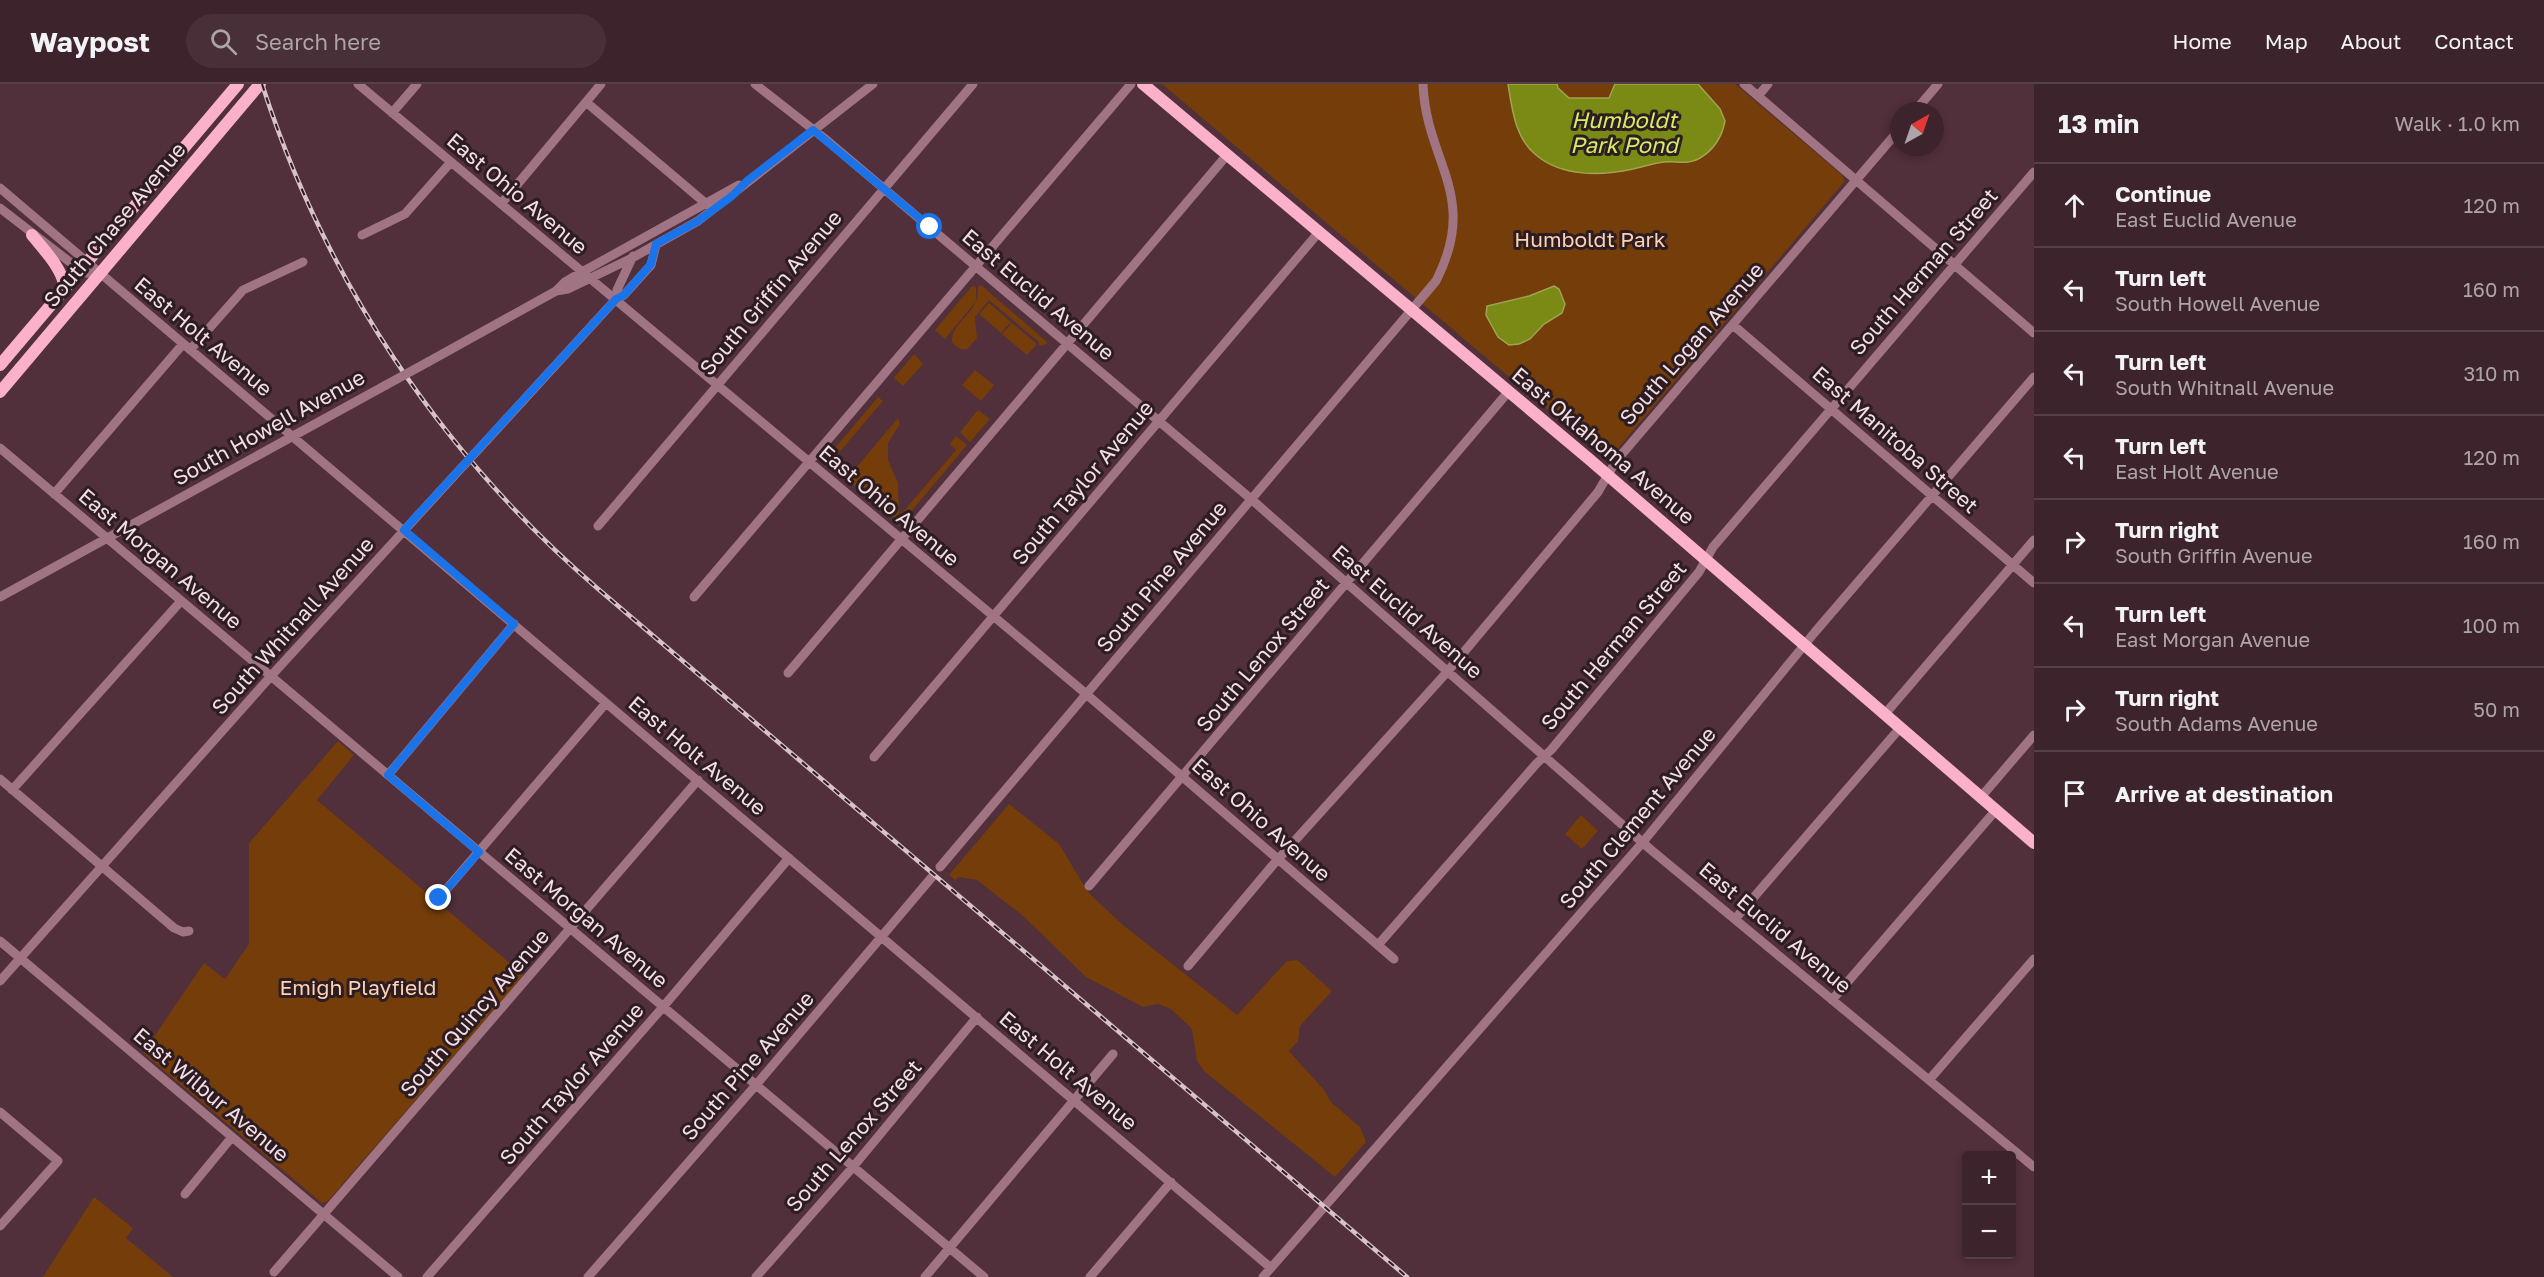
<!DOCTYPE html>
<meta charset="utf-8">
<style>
body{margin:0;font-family:"Golos Text",sans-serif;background:#482f38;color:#f1f3f6}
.controls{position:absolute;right:18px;bottom:18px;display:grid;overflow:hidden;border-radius:6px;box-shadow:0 3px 9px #0003}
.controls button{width:54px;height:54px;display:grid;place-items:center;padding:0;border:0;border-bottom:2px solid #564048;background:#3d232c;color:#f1f3f6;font:30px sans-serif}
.compass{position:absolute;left:1890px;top:18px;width:54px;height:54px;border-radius:50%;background:#3d232c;box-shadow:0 3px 9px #0003;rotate:40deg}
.stop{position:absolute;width:18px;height:18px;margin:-14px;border:4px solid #1a73e8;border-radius:50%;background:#fff}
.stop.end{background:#1a73e8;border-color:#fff;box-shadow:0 2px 6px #0008}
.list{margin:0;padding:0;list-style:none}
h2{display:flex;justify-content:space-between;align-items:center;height:78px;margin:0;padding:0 24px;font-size:26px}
h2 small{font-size:20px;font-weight:400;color:#ada4a9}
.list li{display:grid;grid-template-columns:39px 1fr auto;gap:18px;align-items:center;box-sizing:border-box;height:84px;padding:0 24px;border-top:2px solid #564048}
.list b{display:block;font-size:22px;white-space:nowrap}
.list p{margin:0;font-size:20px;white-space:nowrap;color:#ada4a9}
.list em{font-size:20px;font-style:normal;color:#ada4a9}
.icon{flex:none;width:33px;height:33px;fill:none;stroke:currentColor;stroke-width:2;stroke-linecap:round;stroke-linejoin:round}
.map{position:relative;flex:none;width:2034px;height:1193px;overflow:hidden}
header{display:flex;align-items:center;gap:36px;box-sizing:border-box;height:84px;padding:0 30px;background:#3d232c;border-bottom:2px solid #564048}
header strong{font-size:28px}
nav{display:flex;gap:33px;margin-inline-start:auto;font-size:21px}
.search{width:420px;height:54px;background:#482f38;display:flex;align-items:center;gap:15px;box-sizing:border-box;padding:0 21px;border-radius:33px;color:#ada4a9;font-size:22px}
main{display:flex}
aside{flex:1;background:#3d232c}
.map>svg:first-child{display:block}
</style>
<header>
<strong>Waypost</strong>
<div class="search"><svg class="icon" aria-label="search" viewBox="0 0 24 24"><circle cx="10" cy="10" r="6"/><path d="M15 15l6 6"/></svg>Search here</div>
<nav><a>Home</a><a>Map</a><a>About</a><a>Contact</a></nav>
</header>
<main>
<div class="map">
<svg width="2034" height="1193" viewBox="0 0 2034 1193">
<rect width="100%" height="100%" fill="#512f3b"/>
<path fill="#743d09" d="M1162,0H1735L1842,91L1845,97L1614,369L1604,373Z
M981,201L1047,258V260L1039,262V258L989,216L975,233L977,254L967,265C961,267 956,263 952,258C951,236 979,232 978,203Z
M972,202L976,203V217L945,255L935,246Z
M989,219L1011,238L1001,249L979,230Z
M1012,239L1037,260L1027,271L1002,250Z
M914,270L923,280L903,302L894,294Z
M975,286L994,301L981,317L962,301Z
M878,313L883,317L836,372L838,381L835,385L824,377Z
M978,326L990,335L970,358L960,348Z
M898,334L900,340L888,359V376L898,399L899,433L896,436L840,390L844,386L850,391Z
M956,352L967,361L903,437L900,428H903L956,366L950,360Z
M338,657L354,671L317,716L524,891L327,1118L322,1119L143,969L204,879L225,895L249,860V759Z
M1009,720L1059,760L1088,808L1123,841L1237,931L1287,877L1297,876L1332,907L1300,942L1298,957L1289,967L1324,1006L1331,1018L1360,1043L1366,1058L1335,1093L1204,987L1197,977L1192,945L1171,925L1158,920L1143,923L1086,893L1022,831L977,796L959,793L955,796L949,791Z
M1581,731L1598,747L1582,765L1565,750Z
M94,1113L133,1144L126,1154L173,1193H43Z"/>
<path fill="#7b8a14" stroke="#9fa352" stroke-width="1.5" d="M1508,0H1557L1558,4L1569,14H1609L1615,0H1698L1720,25L1725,37C1722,53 1715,65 1700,74C1689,81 1677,77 1664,78C1654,79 1643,83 1633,85C1601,92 1562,93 1536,71C1515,54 1512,25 1508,0Z
M1554,202L1559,205L1565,220L1562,229L1544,240L1530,255L1519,260L1509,261L1498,253L1486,231L1487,222L1529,212Z"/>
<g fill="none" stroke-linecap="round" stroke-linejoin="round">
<path stroke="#a17483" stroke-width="9" d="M358,0L1078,603L1394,875
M755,0L824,54L1251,415L1650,765L2034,1083
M1744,0L2034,249
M1758,12L1768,0
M586,18L710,123
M1915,27L1938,0
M392,29L417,0
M0,104L1271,1184
M501,120L601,0
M0,124L84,189H99
M362,151L405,130L451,78
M556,207L568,205L632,174L698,137L873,0
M616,215L617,206L633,172
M1733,241L2034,499
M190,266L243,206L303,178
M428,278L556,207L565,198L582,188L739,101
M487,356L616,215L624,211L651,181L656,161
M0,364L984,1193
M54,410L183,260
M598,442L973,0
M0,513L386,301
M694,513L1131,0
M788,589L1227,71
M1885,630L2034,456
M874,673L1319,148
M388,691L514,540
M0,695L174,844L183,848L189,847
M12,706L181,517
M1981,713L2034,651
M940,783L1436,197C1480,111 1426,79 1423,0
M1089,802L1509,307
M439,814L606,619
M1735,835L1900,644
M0,857L398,1193
M1378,861L1537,679L1551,666L1699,488L1713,463L2034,88
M1188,882L1272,782L1448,587L1598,408L1616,377L1899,46
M0,897L271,592L453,393
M1832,916L1996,726
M1929,996L2034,875
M0,1028L58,1077L0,1142
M185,1110L232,1053
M274,1188L698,696
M427,1193L663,923L789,774
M588,1193L756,1001L932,793
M756,1193L853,1083L977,933
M925,1193L1113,970
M1090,1193L1171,1098
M1263,1193L1643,758L1815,548L2034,293"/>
<path stroke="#fab1c9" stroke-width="12" d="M1143,0L1589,375L2034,759
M32,151C45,167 61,183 65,203
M0,281L238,0
M0,308L260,0"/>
<defs>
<path id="rail" d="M262,0C325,196 441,370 597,504L1407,1193"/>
</defs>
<use href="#rail" stroke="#d9c1c8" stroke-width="4.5"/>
<use href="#rail" stroke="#2c1d22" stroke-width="2" stroke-dasharray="7" stroke-linecap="butt"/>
<path stroke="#a17483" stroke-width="9" d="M386,301L428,278
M453,393L487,356"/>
</g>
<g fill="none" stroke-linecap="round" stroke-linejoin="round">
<path stroke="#1a73e8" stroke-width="8" d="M439,814L479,768L388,691L514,540L404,446L616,215L624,211L651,180L656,160L698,137L732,112L747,97L813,46L930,143"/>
</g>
<g text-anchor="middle" stroke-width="6" stroke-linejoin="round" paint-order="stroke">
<g font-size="21" fill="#f4dee4" stroke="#2c1d22">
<text transform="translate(517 110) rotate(40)" y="7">East Ohio Avenue</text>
<text transform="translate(115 141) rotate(-50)" y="7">South Chase Avenue</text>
<text transform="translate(1924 188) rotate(-49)" y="7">South Herman Street</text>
<text transform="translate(771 209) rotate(-50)" y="7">South Griffin Avenue</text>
<text transform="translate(1038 211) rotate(40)" y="7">East Euclid Avenue</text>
<text transform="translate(203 253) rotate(40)" y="7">East Holt Avenue</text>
<text transform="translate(1692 260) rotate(-49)" y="7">South Logan Avenue</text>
<text transform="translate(269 344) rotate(-29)" y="7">South Howell Avenue</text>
<text transform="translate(1895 356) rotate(41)" y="7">East Manitoba Street</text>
<text transform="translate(1603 362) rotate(40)" y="7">East Oklahoma Avenue</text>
<text transform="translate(1083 399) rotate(-50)" y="7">South Taylor Avenue</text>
<text transform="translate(889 422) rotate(40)" y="7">East Ohio Avenue</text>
<text transform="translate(160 475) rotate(40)" y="7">East Morgan Avenue</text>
<text transform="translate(1162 493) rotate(-50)" y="7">South Pine Avenue</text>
<text transform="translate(1407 528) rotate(41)" y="7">East Euclid Avenue</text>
<text transform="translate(293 542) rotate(-48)" y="7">South Whitnall Avenue</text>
<text transform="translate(1614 562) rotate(-50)" y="7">South Herman Street</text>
<text transform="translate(1263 571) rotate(-50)" y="7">South Lenox Street</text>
<text transform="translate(697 672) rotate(40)" y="7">East Holt Avenue</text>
<text transform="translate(1638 734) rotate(-50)" y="7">South Clement Avenue</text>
<text transform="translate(1261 736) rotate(41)" y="7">East Ohio Avenue</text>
<text transform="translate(586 834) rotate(40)" y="7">East Morgan Avenue</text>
<text transform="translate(1775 844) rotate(40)" y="7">East Euclid Avenue</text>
<text transform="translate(475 929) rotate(-49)" y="7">South Quincy Avenue</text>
<text transform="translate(748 982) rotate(-49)" y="7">South Pine Avenue</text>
<text transform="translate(1068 987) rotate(40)" y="7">East Holt Avenue</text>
<text transform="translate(572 1000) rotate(-49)" y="7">South Taylor Avenue</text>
<text transform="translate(211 1011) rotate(40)" y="7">East Wilbur Avenue</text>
<text transform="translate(854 1052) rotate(-49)" y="7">South Lenox Street</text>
</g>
<g font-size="21" fill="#fdd1b1" stroke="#2c1d22">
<text x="1590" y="163">Humboldt Park</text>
<text x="358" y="911">Emigh Playfield</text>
</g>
<g font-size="22" font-style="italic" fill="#d6ec63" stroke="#2c1d22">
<text x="1624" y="44">Humboldt<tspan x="1624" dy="25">Park Pond</tspan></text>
</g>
</g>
</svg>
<div class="controls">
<button>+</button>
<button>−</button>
</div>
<svg class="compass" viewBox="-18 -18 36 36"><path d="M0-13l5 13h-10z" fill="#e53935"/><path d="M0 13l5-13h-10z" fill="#ada4a9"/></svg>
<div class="stop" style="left:930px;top:143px"></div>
<div class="stop end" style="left:439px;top:814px"></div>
</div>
<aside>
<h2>13 min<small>Walk · 1.0 km</small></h2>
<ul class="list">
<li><svg class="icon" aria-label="ahead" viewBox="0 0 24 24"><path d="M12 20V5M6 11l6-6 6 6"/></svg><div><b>Continue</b><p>East Euclid Avenue</p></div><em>120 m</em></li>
<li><svg class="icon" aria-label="left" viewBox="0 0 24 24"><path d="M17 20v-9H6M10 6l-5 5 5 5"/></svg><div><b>Turn left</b><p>South Howell Avenue</p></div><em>160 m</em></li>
<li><svg class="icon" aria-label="left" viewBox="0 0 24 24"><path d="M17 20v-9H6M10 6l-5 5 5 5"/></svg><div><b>Turn left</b><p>South Whitnall Avenue</p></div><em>310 m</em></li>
<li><svg class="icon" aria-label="left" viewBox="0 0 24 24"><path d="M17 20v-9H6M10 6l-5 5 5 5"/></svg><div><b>Turn left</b><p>East Holt Avenue</p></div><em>120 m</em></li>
<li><svg class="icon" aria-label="right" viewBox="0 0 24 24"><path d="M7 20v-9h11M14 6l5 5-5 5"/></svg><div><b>Turn right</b><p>South Griffin Avenue</p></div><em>160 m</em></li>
<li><svg class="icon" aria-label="left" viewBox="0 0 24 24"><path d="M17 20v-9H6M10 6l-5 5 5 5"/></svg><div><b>Turn left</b><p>East Morgan Avenue</p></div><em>100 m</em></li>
<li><svg class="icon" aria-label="right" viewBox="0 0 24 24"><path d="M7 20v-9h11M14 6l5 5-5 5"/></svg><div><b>Turn right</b><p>South Adams Avenue</p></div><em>50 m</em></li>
<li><svg class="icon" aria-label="arrive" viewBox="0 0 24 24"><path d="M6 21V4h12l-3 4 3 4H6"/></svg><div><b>Arrive at destination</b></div></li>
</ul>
</aside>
</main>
